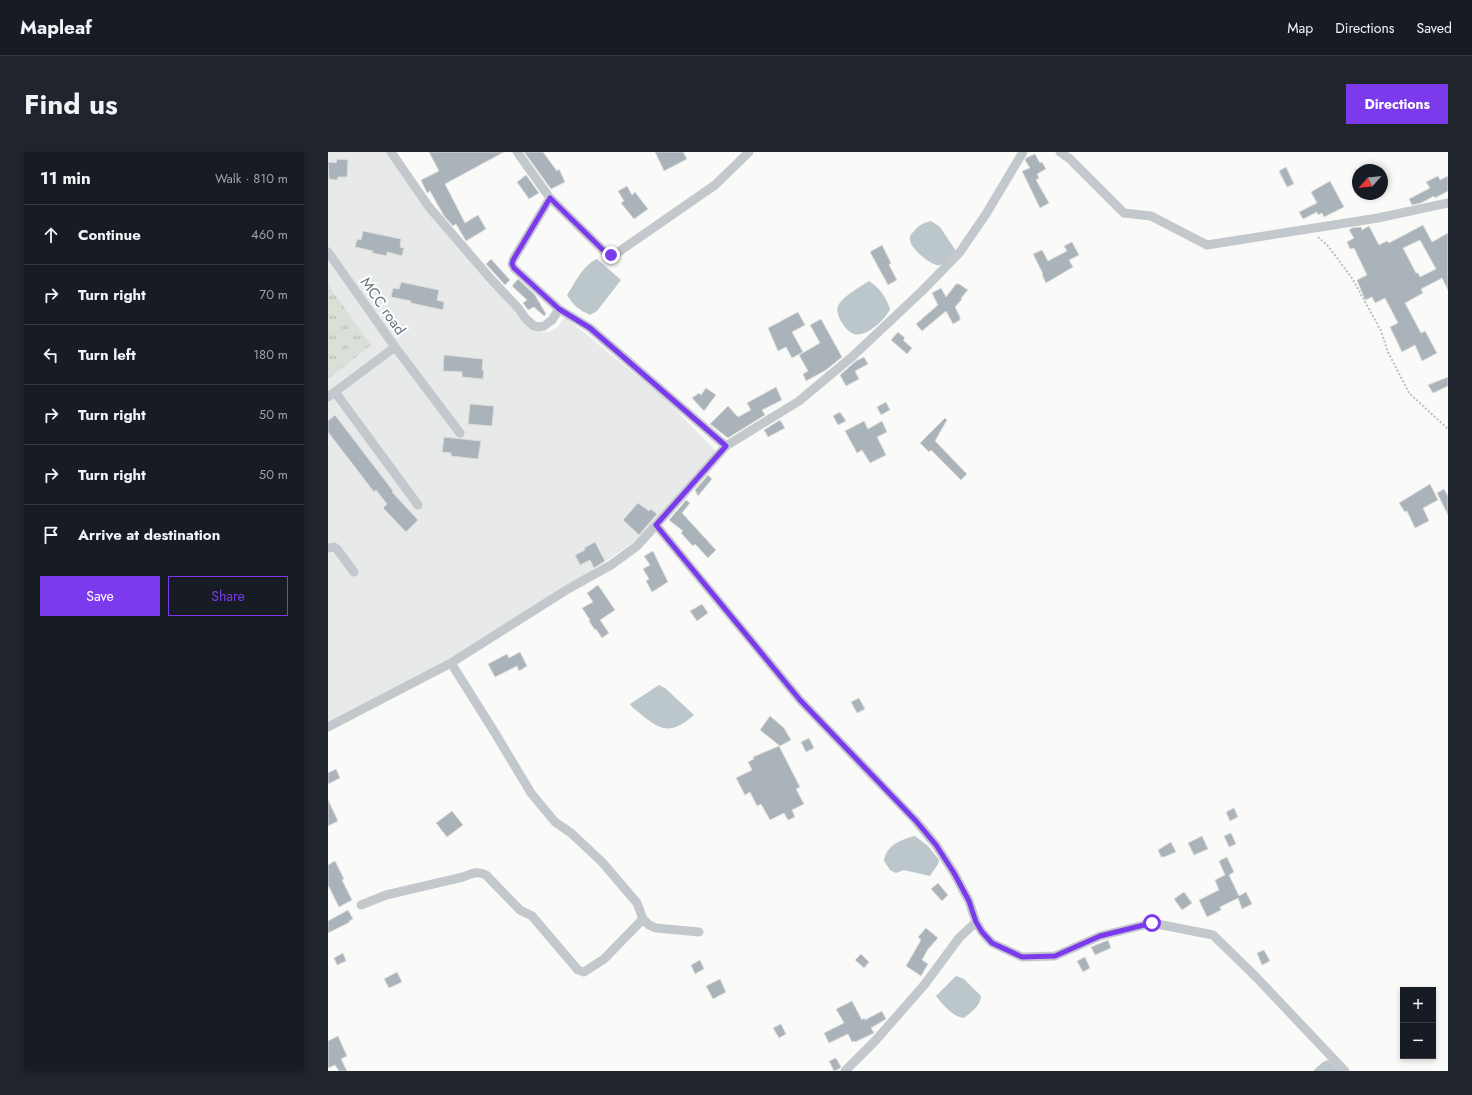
<!DOCTYPE html>
<meta charset="utf-8">
<style>
body{margin:0;font-family:Jost,sans-serif;background:#20242c;color:#f1f3f6}
.controls{position:absolute;right:12px;bottom:12px;display:grid;overflow:hidden;border-radius:0px;box-shadow:0 2px 6px #0003}
.controls button{width:36px;height:36px;display:grid;place-items:center;padding:0;border:0;border-bottom:1px solid #363941;background:#171b24;color:#f1f3f6;font:20px sans-serif}
.compass{position:absolute;left:1024px;top:12px;width:36px;height:36px;border-radius:50%;background:#171b24;box-shadow:0 2px 6px #0003;rotate:243deg}
.stop{position:absolute;width:12px;height:12px;margin:-9px;border:3px solid #7c3aed;border-radius:50%;background:#fff}
.stop.end{background:#7c3aed;border-color:#fff;box-shadow:0 1px 4px #0008}
.list{margin:0;padding:0;list-style:none}
h2{display:flex;justify-content:space-between;align-items:center;height:52px;margin:0;padding:0 16px;font-size:17px}
h2 small{font-size:13px;font-weight:400;color:#9ea1a6}
.list li{display:grid;grid-template-columns:26px 1fr auto;gap:12px;align-items:center;box-sizing:border-box;height:60px;padding:0 16px;border-top:1px solid #363941}
.list b{display:block;font-size:15px;white-space:nowrap}
.list em{font-size:13px;font-style:normal;color:#9ea1a6}
.actions{display:flex;gap:8px;padding:12px 16px}
.actions a{flex:1;padding:9px 0;border:1px solid #7c3aed;border-radius:0px;text-align:center;font-size:14px;color:#7c3aed}
.actions .main{background:#7c3aed;color:#fff}
.icon{flex:none;width:22px;height:22px;fill:none;stroke:currentColor;stroke-width:2;stroke-linecap:round;stroke-linejoin:round}
.map{position:relative;flex:none;width:1120px;height:919px;overflow:hidden;border-radius:0px}
header{display:flex;align-items:center;gap:24px;box-sizing:border-box;height:56px;padding:0 20px;background:#171b24;border-bottom:1px solid #363941}
header strong{font-size:19px}
nav{display:flex;gap:22px;margin-inline-start:auto;font-size:14px}
.intro{display:flex;align-items:center;justify-content:space-between;box-sizing:border-box;height:96px;padding:0 24px}
h1{margin:0;font-size:28px}
.button{padding:10px 18px;border-radius:0px;background:#7c3aed;color:#fff;font-size:14px;font-weight:700}
main{display:flex;gap:24px;padding:0 24px}
aside{flex:1;background:#171b24;border-radius:0px;box-shadow:0 2px 6px #0003}
.map>svg:first-child{display:block}
</style>
<header>
<strong>Mapleaf</strong>
<nav><a>Map</a><a>Directions</a><a>Saved</a></nav>
</header>
<div class="intro"><h1>Find us</h1><a class="button">Directions</a></div>
<main>
<aside>
<h2>11 min<small>Walk · 810 m</small></h2>
<ul class="list">
<li><svg class="icon" aria-label="ahead" viewBox="0 0 24 24"><path d="M12 20V5M6 11l6-6 6 6"/></svg><div><b>Continue</b></div><em>460 m</em></li>
<li><svg class="icon" aria-label="right" viewBox="0 0 24 24"><path d="M7 20v-9h11M14 6l5 5-5 5"/></svg><div><b>Turn right</b></div><em>70 m</em></li>
<li><svg class="icon" aria-label="left" viewBox="0 0 24 24"><path d="M17 20v-9H6M10 6l-5 5 5 5"/></svg><div><b>Turn left</b></div><em>180 m</em></li>
<li><svg class="icon" aria-label="right" viewBox="0 0 24 24"><path d="M7 20v-9h11M14 6l5 5-5 5"/></svg><div><b>Turn right</b></div><em>50 m</em></li>
<li><svg class="icon" aria-label="right" viewBox="0 0 24 24"><path d="M7 20v-9h11M14 6l5 5-5 5"/></svg><div><b>Turn right</b></div><em>50 m</em></li>
<li><svg class="icon" aria-label="arrive" viewBox="0 0 24 24"><path d="M6 21V4h12l-3 4 3 4H6"/></svg><div><b>Arrive at destination</b></div></li>
</ul>
<div class="actions"><a class="main">Save</a><a>Share</a></div>
</aside>
<div class="map">
<svg width="1120" height="919" viewBox="0 0 1120 919">
<defs>
<pattern id="park-tufts" width="24" height="20" patternUnits="userSpaceOnUse"><rect width="24" height="20" fill="#dadfd7"/><path d="M3 7l-1-3M5 7V3M7 7l1-3M15 17l-1-3M17 17v-4M19 17l1-3" fill="none" stroke="#b4b9b4"/></pattern>
</defs>
<rect width="100%" height="100%" fill="#fafaf8"/>
<path fill="#e8e9e9" d="M0,0H59L206,178L212,180H221L230,175L237,165L336,246L389,300L310,387L284,405L234,438L140,497L0,571Z"/>
<path fill="url(#park-tufts)" d="M0,133L43,193L0,227Z"/>
<path fill="#bbc7cb" d="M603,69L612,75L628,99C624,103 618,112 612,113C604,115 582,96 582,88C581,84 584,81 587,78C591,73 597,70 603,69Z
M269,107L293,128L269,159L262,163C251,158 245,153 239,143C247,131 255,113 269,107Z
M541,129C552,136 558,145 562,157C558,167 538,186 526,182C517,179 505,160 511,152C518,142 532,135 541,129Z
M331,533L337,536L366,563C338,588 328,574 304,555L302,552Z
M587,684L600,694L611,708L610,712L602,724L576,718L568,721L562,718L556,709C558,693 574,687 587,684Z
M628,824L636,827L653,844C653,854 643,860 636,866C624,864 616,854 608,844Z
M1000,908L1011,919H985L995,910Z"/>
<path fill="#aab3b9" stroke="#dcdcda" fill-rule="evenodd" d="M101,0H176L117,32L137,71L150,63L158,77L138,89L128,72L125,74L116,64L102,39L99,41L93,28L111,19Z
M196,0H215L229,19L231,17L237,30L223,37Z
M327,0H355L359,7L336,19Z
M707,2L712,11L714,10L718,17L709,22L711,26L708,28L721,51L712,56L694,19L702,16L697,8L698,6Z
M9,7L20,8L19,25H10L9,28L1,27L0,10L8,11Z
M958,15L966,32L959,35L951,19Z
M198,23L211,41L201,47L189,30Z
M1110,24L1112,28L1120,24V39L1107,46L1106,44L1093,51L1084,53L1081,47L1102,36L1098,30Z
M1002,29L1016,55L996,65L994,61L990,63L989,60L975,67L971,60L989,51L983,40Z
M299,34L304,43L307,40L320,57L306,67L293,51L296,49L290,39Z
M1095,73L1104,90L1120,81V138L1114,126L1093,137L1095,141L1077,151L1093,181L1097,179L1109,201L1094,209L1087,193L1074,200L1062,175L1070,171L1057,146L1047,151L1044,145L1037,148L1029,128L1039,123L1026,96L1022,97L1019,90L1026,86L1021,78L1024,76L1033,75L1034,78L1041,74L1051,93L1059,89L1061,91ZM1092,88L1108,117L1092,125L1090,121H1088L1075,96Z
M35,79L73,87L72,95L76,96L74,104L59,100V104L44,101L45,99L27,95L29,87L33,88Z
M744,90L751,103L741,108L745,115L718,131L714,123L715,122L705,102L714,98L720,109L739,99L736,94Z
M554,93L563,111L561,113L569,128L560,133L542,100Z
M163,107L182,128L177,133L158,112Z
M190,127L207,143L218,162L216,164L206,155L200,158L195,151L199,148L184,134Z
M73,130L111,138L109,148L116,150L115,158L83,151V149L63,145L65,136L71,137Z
M628,132H631L640,138L633,146L634,147L627,155L632,165V168L625,172L618,159L594,179L588,172L610,153L604,141L613,136L618,145Z
M470,160L477,173L464,180L475,200L464,206L458,195L450,199L440,176Z
M493,167L514,205L498,218L478,229L475,222L480,219L471,203L492,191L482,173Z
M570,180L577,186L575,188L584,196L579,202L563,188Z
M116,203L155,207L154,218H156L155,227L134,225V220L115,219Z
M536,205L540,212L527,219L531,227L518,234L512,223L528,209Z
M1120,225V234L1105,241L1100,233Z
M448,235L454,248L434,258L437,263L400,286L382,272L400,254L410,265L423,258L419,251Z
M378,236L388,243L376,259L364,246L371,241L373,243Z
M558,250L562,258L553,263L549,255Z
M142,252L166,254L164,274L140,272Z
M512,260L518,269L510,273L505,264Z
M7,263L65,339L64,340L90,368L78,380L55,356L59,352L48,338L46,340L0,280V269Z
M617,266L619,268L607,289L639,322L633,328L603,298L601,300L592,291Z
M452,268L457,276L440,285L436,278Z
M536,269L540,277L554,269L559,280L549,285L558,303L542,311L534,298L529,301L517,279Z
M116,285L153,289L150,307L123,304V301L114,300Z
M380,323L384,327L370,344L367,338Z
M1102,332L1110,348L1095,356L1101,369L1087,376L1079,359L1077,360L1071,351Z
M1116,337L1120,344V363L1109,341Z
M358,348L362,351L354,361L388,398L380,406L367,392L365,394L353,381L355,379L341,368Z
M310,351L321,359L323,357L329,362L311,383L295,368Z
M267,390L277,409L266,416L262,408L252,413L247,403L257,398L256,396Z
M325,399L340,430L324,440L318,429L321,427L315,417L322,413L316,404Z
M270,433L287,458L272,468L281,481L274,486L268,477L267,478L261,469L262,468L254,456L265,450L259,441Z
M374,452L380,461L369,469L362,459Z
M192,500L199,514L191,519L189,514L167,525L160,512L179,502L181,506Z
M531,546L537,557L529,561L523,550Z
M442,564L456,576L463,588L452,594L432,578Z
M481,586L486,596L478,600L473,590Z
M451,594L472,635L468,637L476,652L464,658L467,665L460,668L456,661L442,668L433,652L429,654L422,640L417,643L408,626L424,618L420,610L426,607L425,605Z
M8,617L12,626L0,632V621Z
M0,648L10,669L0,674Z
M906,656L910,665L902,669L898,660Z
M124,659L135,673L119,685L108,671Z
M903,681L908,692L901,695L896,684Z
M874,684L880,697L866,703L860,691Z
M843,690L848,700L836,705H833L830,698Z
M899,705L906,720L901,723L911,744L918,740L924,752L914,757L910,746L892,755L893,758L879,765L871,748L891,738L887,728L897,723L891,709Z
M7,709L16,727L14,728L24,748L11,755L0,733V713Z
M610,731L620,743L614,749L603,737Z
M856,740L864,751L854,758L846,747Z
M20,758L25,767L21,769L22,770L0,781V769Z
M598,776L610,786L600,797L594,808L600,812L593,824L578,814L593,788L590,785Z
M780,788L783,796L767,803L763,795Z
M936,798L942,809L934,813L929,801Z
M15,801L18,809L9,813L6,806Z
M533,802L541,810L536,816L527,808Z
M757,805L762,816L755,820L749,809Z
M372,808L376,817L367,822L363,813Z
M69,820L74,830L61,836L56,827Z
M392,827L398,840L385,847L378,834Z
M524,849L534,868L536,866L537,868L554,859L558,867L543,876L546,881L527,890V889L524,890L520,882L501,891L496,881L516,871L508,857Z
M453,872L458,882L451,886L445,876Z
M10,884L19,904L13,907L19,919H11L7,913L0,916V889Z
M508,906L513,915L511,917L506,919L501,909Z"/>
<g fill="none" stroke-linecap="round" stroke-linejoin="round">
<path stroke="#bbbfc2" stroke-width="2" stroke-dasharray="2 2" stroke-linecap="butt" d="M990,85L1000,94L1024,126L1053,179L1060,200L1081,241L1120,277"/>
<path stroke="#c3c8cc" stroke-width="9" d="M63,0L101,55L162,126L191,157L198,167L206,174L211,175L216,174L224,168L231,157
M189,0L222,46L277,100L283,103L289,101L387,33L421,0
M732,0L742,7L796,61L823,64L879,93L1050,66L1120,51
M222,46L185,108L184,112L186,116L231,157L262,176L398,294
M0,100L67,195L0,245
M67,195L132,281
M7,240L90,353
M328,373L398,294L471,249L525,204L594,139L632,100L658,62L695,0
M0,396L6,395L9,397L26,420
M123,511L167,581L203,641L227,670L243,681L274,710L309,751L315,767L321,773L328,776L371,780
M0,575L123,511L240,437L283,413L309,394L328,373L472,548L588,669L608,693L626,721L641,749L648,770L654,780L664,791L694,805L727,804L772,784L824,771L885,783L928,825L1017,919
M33,753L58,743L135,725C144,721 150,719 158,723L192,758L204,764L250,818L256,820L276,807L315,767
M517,919L547,889L597,832L631,786L648,770"/>
</g>
<g fill="none" stroke-linecap="round" stroke-linejoin="round">
<path stroke="#7c3aed" stroke-width="5" d="M283,103L277,100L222,46L185,108L184,112L186,116L231,157L262,176L398,294L328,373L472,548L588,669L608,693L626,721L641,749L648,770L654,780L664,791L694,805L727,804L772,784L824,771"/>
</g>
<g text-anchor="middle" stroke-width="4" stroke-linejoin="round" paint-order="stroke">
<g font-size="15" fill="#657683" stroke="#fff">
<text transform="translate(55 154) rotate(55)" y="5">MCC road</text>
</g>
</g>
</svg>
<div class="controls">
<button>+</button>
<button>−</button>
</div>
<svg class="compass" viewBox="-18 -18 36 36"><path d="M0-13l5 13h-10z" fill="#e53935"/><path d="M0 13l5-13h-10z" fill="#9ea1a6"/></svg>
<div class="stop" style="left:824px;top:771px"></div>
<div class="stop end" style="left:283px;top:103px"></div>
</div>
</main>
